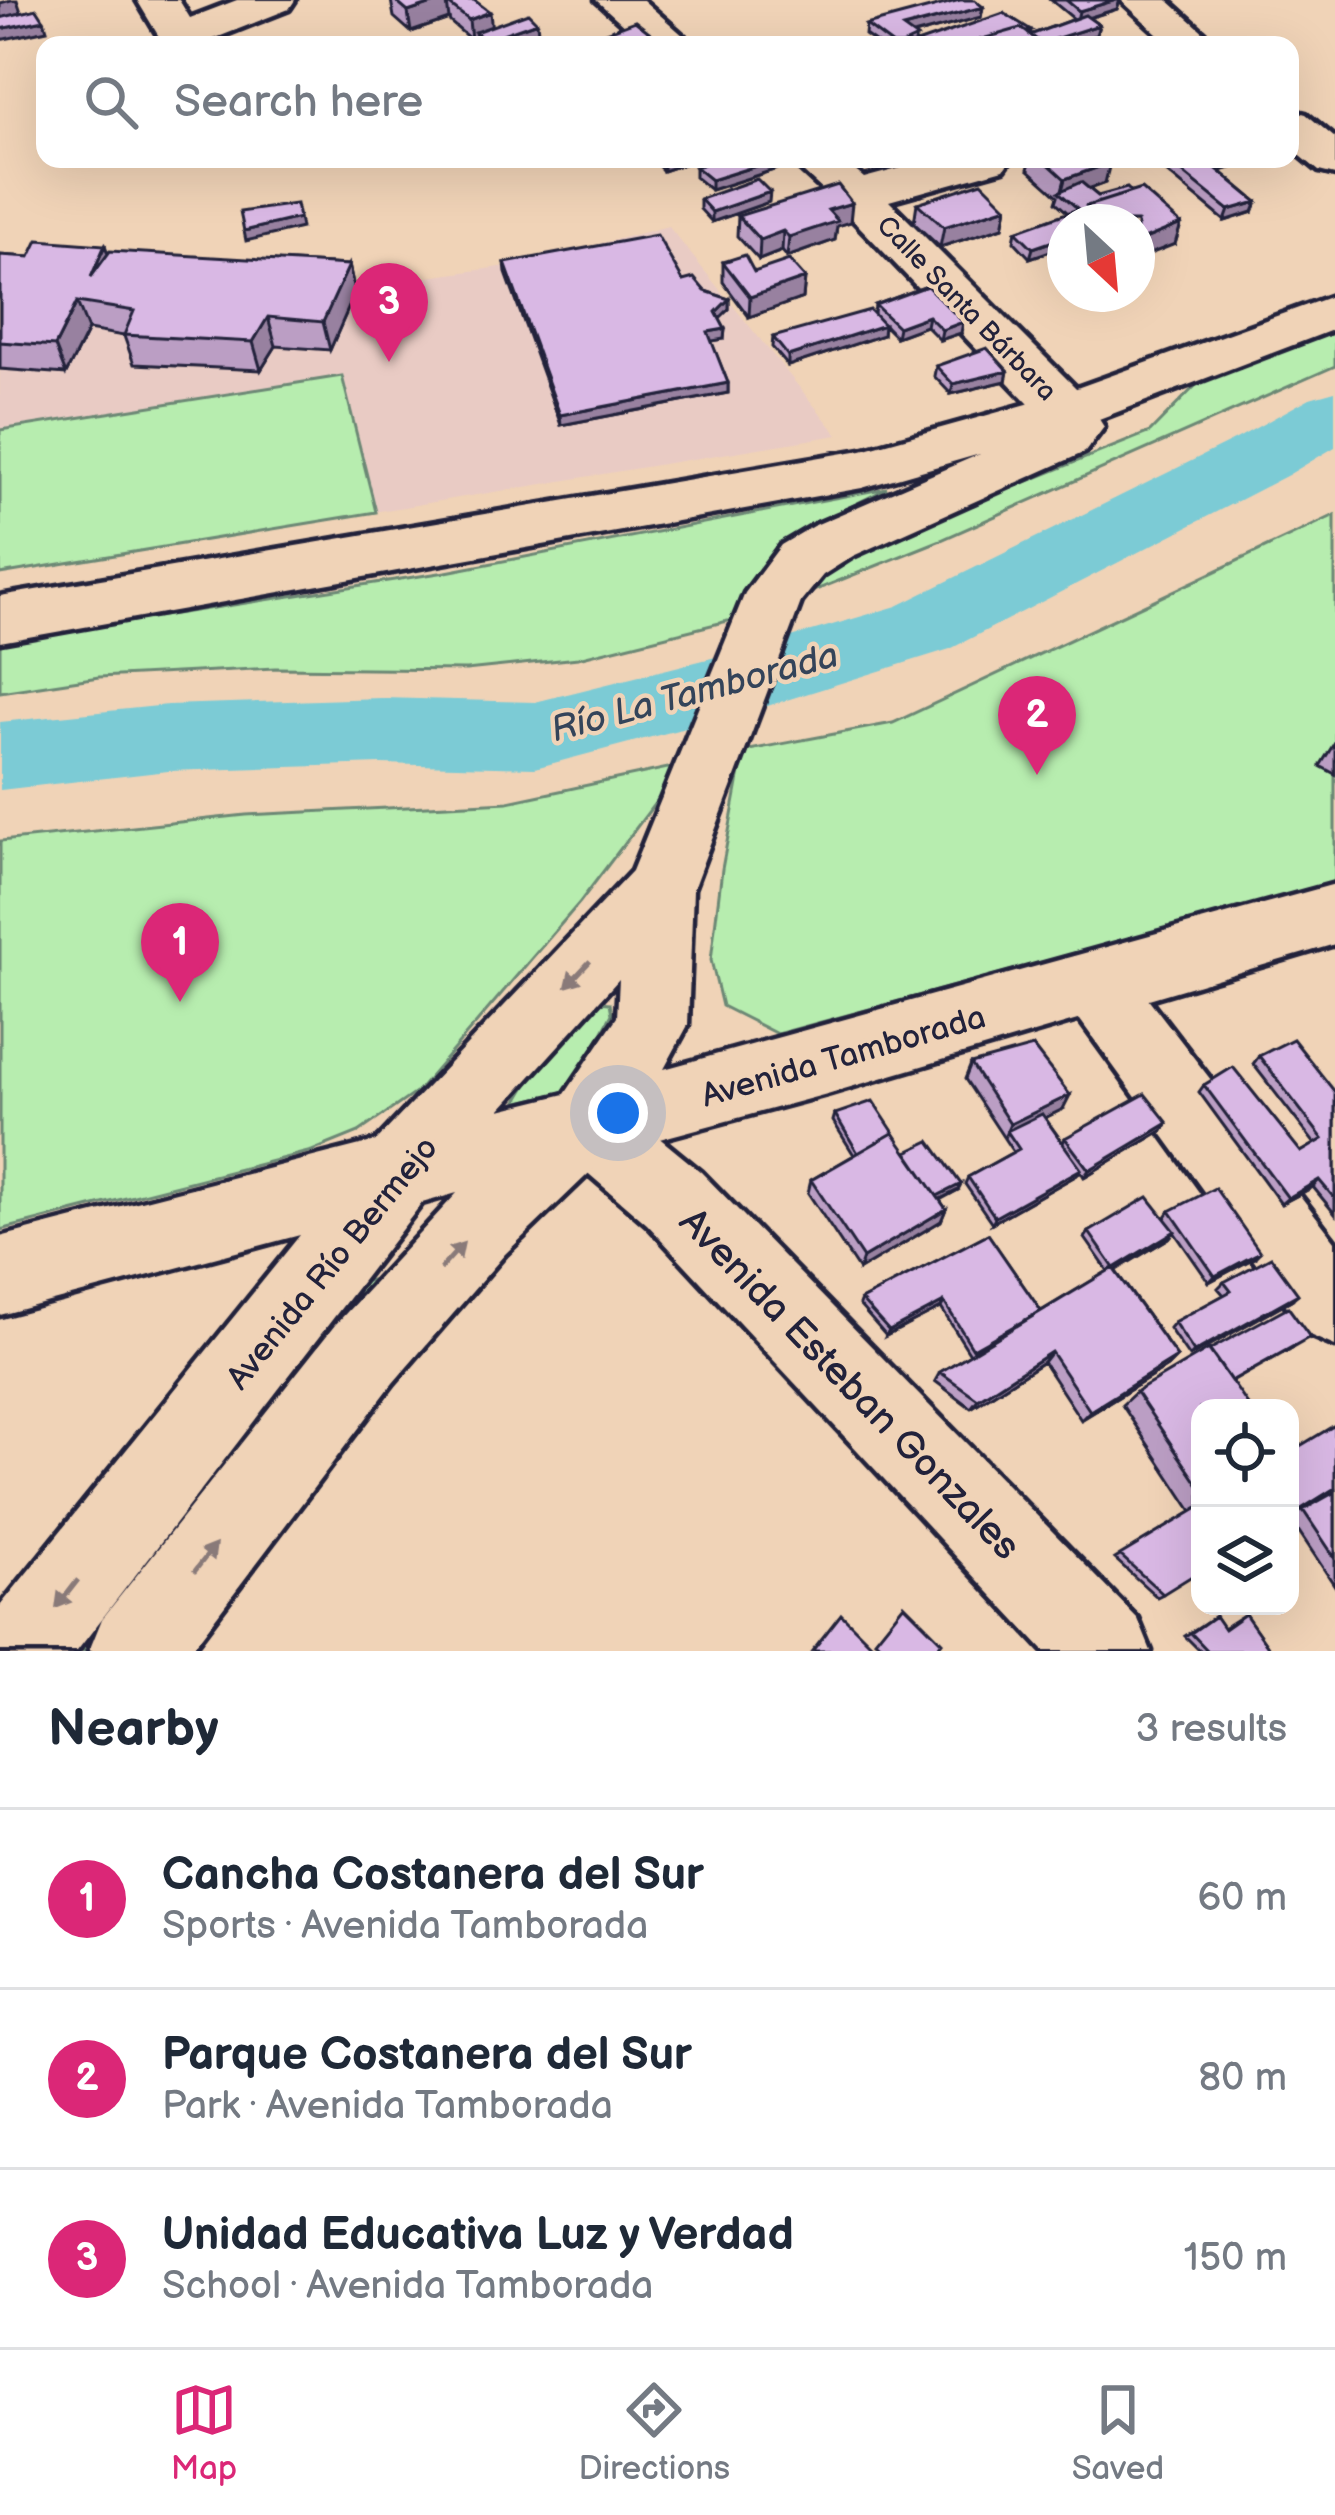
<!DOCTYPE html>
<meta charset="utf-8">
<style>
body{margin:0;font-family:"Balsamiq Sans",sans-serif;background:#f6f6f7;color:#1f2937}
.controls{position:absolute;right:36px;bottom:36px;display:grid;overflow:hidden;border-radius:24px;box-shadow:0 12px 48px #0002}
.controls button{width:108px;height:108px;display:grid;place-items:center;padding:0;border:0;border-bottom:3px solid #e0e1e3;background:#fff;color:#1f2937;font:60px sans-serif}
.compass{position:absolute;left:1047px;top:204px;width:108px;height:108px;border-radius:50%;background:#fff;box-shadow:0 12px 48px #0002;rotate:154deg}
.you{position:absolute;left:618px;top:1113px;width:42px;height:42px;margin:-30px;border:9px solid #fff;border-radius:50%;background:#1a73e8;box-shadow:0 0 0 18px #1a73e833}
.badge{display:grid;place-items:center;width:78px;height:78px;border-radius:50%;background:#db2777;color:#fff;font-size:39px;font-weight:700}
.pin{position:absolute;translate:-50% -99px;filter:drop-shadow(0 3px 6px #0008)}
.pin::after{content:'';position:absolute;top:63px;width:42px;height:36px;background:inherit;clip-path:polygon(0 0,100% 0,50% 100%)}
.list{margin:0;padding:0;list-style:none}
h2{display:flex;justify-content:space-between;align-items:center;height:156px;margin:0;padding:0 48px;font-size:51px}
h2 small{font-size:39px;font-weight:400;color:#747a83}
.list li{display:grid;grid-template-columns:78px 1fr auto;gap:36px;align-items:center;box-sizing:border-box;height:180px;padding:0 48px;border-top:3px solid #e0e1e3}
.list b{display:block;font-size:45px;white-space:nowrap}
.list p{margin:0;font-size:39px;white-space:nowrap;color:#747a83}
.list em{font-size:39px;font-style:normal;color:#747a83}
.icon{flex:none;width:66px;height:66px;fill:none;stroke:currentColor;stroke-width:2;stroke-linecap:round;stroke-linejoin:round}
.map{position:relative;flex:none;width:1335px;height:1651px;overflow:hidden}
.search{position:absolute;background:#fff;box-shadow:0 12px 48px #0002;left:36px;right:36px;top:36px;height:132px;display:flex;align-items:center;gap:30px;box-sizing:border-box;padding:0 42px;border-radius:24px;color:#747a83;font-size:45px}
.sheet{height:696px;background:#fff}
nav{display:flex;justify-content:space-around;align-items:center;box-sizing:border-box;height:168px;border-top:3px solid #e0e1e3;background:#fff;font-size:33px;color:#747a83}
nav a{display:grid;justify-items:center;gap:6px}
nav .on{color:#db2777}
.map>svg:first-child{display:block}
</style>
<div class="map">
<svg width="1335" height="1651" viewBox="0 0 1335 1651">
<rect width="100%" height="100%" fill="#f0d3b7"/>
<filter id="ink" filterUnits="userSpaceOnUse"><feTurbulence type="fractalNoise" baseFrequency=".00833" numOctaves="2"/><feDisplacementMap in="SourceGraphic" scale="24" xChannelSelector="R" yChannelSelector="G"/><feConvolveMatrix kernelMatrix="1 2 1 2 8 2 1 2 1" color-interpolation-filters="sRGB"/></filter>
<g filter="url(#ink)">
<path fill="#e9cbc4" d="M668,226L838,435L0,574V265L334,290L522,264Z"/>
<path fill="#b7edaf" stroke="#6c8875" stroke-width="3" d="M1335,327V366L941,540L801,596L813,577L881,540L1150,432L1204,377Z
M342,376L376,512L0,574V430Z
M887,488C817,525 767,541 736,619L578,658L466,670L275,668L99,677L0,692V641L446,572Z
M1335,515V883L777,1034L722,1006L711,960L722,869L744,751L893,723Z
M677,766L668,786L580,902L418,1091L359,1132L312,1151L0,1230V841L246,815L508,802Z
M598,1002L610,1003L612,1014L571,1090L516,1103L544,1056Z
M384,1277L94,1651H63L357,1283Z"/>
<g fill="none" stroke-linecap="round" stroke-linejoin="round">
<path fill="#7bcbd5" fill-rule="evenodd" d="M1335,391V447L1288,475L950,649L764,707L535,768L381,764L168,771L0,790V722L168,705L381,698L535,702L764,645L897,606L1236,439L1310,398Z"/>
<defs>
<path id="minor" d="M137,0H179L190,18L237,0H295L289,9L198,45H164Z
M596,0H643L694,45H646Z
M789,159H841L864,178L935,159H1011L1004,169L889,201L1086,398L1094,411L1086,424L1067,429L1048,424L839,205Z
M1095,953L1120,962L1335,1241V1346L1307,1334L1070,1006L1060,984L1070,962Z
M587,1090L613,1100L701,1172L1138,1619L1151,1651H1044L647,1224L561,1150L550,1125L561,1100Z"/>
<path id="major" d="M1121,0H1168L1218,45H1170Z
M1290,110L1306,114L1335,138V175L1319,171L1290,147Z
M1335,295V329L1099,419L1104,427L1085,452L853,556L823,575L801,602L693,889L688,1025L664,1069L1335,884V944L827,1094L611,1152L505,1254L393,1383L190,1651H89L102,1619L335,1325L457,1193L422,1203L77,1651H0V1606L300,1235L0,1315V1237L376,1141L632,871L745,593L781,545L813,526L980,454L862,488L0,642V596L862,450L1049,398ZM619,979L617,1017L565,1094L500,1110Z"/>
</defs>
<use href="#minor" stroke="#22223b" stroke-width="9"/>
<use href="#major" stroke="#22223b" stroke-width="9"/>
<use href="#minor" fill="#f0d3b7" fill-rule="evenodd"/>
<use href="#major" fill="#f0d3b7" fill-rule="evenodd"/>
</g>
<path fill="#bb9ec4" stroke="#22223b" stroke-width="3" d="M391,0H474L491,26L538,32L513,40L518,45H480L476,42V38L471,40L450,22L449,19L411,32L394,17Z
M1051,0H1120L1117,9L1089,18L1099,25L1096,35L1065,45H879L865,35L866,25L983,7L981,17L913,35L916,43L1031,30L1030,35L1074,19Z
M600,34L662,45H558L600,43Z
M652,159H698L663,171Z
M1031,159H1105V183L1089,189L1098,196L1131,192L1181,224L1175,244L1137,222H1065V246L1030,258L1014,241L1016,231L1068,213L1056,202L1058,196L1028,169Z
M1157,159H1259L1220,171L1257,202L1253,212L1225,221L1160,167L1161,162Z
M695,167H783L711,190L695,177Z
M700,199L769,202L712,222L700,209Z
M917,203L1007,207L1003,227L940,247L914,223Z
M738,216L850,222L837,226L835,240L787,257L782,251L759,260L737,236Z
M108,253L349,265L355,293L330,350L276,346L261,370L134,364L124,336L88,330L66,374L0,369V255L30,257Z
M723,262L754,272L805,278L803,298L749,317L723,282Z
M505,263L683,281L705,291L729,299V309L719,318L725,329L724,339L711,341L728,383V393L561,425L506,273Z
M927,286L961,333L940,340L926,326L896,337L884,325L883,335L788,366L772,347L773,337L874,314L875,305Z
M936,366L1008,371L1006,381L951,394L934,376Z
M1335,742V774L1320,766Z
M1259,1056L1335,1092V1214L1313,1187L1281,1204L1199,1092L1204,1085L1301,1152L1315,1144L1253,1064Z
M971,1064L1063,1109L1045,1118L1063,1143L1065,1138L1163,1130L1084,1177L1080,1170L1077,1175L992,1223L965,1184L968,1177L1013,1152L965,1079Z
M835,1114L907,1152L958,1190L940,1200L946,1209L941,1221L859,1270L808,1193L811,1180L854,1155L833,1121Z
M1170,1211L1254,1258L1209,1282L1174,1232L1169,1238L1115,1270L1177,1357L1167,1367L1081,1420L1043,1362L971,1408L935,1381L940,1372L970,1354L941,1308L886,1336L859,1305L861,1300L988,1234L1041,1311L1108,1271L1085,1238L1089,1232L1165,1218Z
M1224,1282L1291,1300L1189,1357L1169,1328L1174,1322L1224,1295L1218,1288Z
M1303,1342L1232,1382L1200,1408V1506L1192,1511L1122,1405L1136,1392Z
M1335,1491V1586L1290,1518Z
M1200,1507L1163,1594L1157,1597L1115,1559Z
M1245,1614L1271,1651H1200L1185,1636L1215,1616L1223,1628Z"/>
<path fill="#9881a0" stroke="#22223b" stroke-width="3" d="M11,0H17L23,18L0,24V3Z
M444,0H454L447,3L449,19L411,32L408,12Z
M1116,0H1120L1117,9L1077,21L1079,11Z
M983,7L981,17L902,38L903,28Z
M490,12L492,32H475L476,38L471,40L469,20Z
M44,20L47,30L0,40V29Z
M537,22L538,32L506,43L505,33Z
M1099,25L1096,35L1065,45H1047L1048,41Z
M670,159H698L663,171V161Z
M778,159H784L783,167L711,190V180Z
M1230,159H1259L1208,175L1212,165Z
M1110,163L1105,183L1065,197L1061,194L1065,179Z
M770,192L769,202L712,222V212Z
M1257,202L1253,212L1225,221L1229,210Z
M852,203L850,222L837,226L835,240L787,257L789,237L828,210Z
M1007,207L1003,227L940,247L944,227Z
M299,218L301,228L246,241L244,231Z
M1181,224L1175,244L1137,259V242Z
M783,231L782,251L759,260L760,240Z
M1065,237V246L1030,258L1033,248Z
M105,245L115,274L91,277Z
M349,265L355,293L330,350L323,322Z
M805,278L803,298L749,317L750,297Z
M729,299V309L716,322V312Z
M77,302L88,330L66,374L55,346Z
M928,316L926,326L896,337L898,327Z
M268,317L276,346L261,370L253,342Z
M963,322L961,333L940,340L942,330Z
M884,325L883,335L788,366V356Z
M725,329L724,339L707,342L708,332Z
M1008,371L1006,381L951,394L953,384Z
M728,383V393L561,425L560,415Z
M1070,1095L1063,1109L1010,1135L1007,1131L1004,1138L1010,1124Z
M1168,1123L1163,1130L1084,1177L1089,1170Z
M1081,1169L1077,1175L992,1223L995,1217Z
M1319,1180L1313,1187L1281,1204L1288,1198Z
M961,1184L958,1190L930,1204L932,1198Z
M946,1209L941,1221L859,1270L863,1258Z
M1175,1231L1169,1238L1110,1274L1114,1268Z
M1260,1252L1254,1258L1209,1282L1215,1276Z
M1298,1294L1291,1300L1189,1357L1194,1352Z
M944,1302L941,1308L886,1336L889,1331Z
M1051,1352L1043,1362L971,1408L978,1399Z
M1177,1357L1167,1367L1081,1420L1090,1411Z"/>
<path fill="#d9b8e4" stroke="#22223b" stroke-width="3" d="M394,0H444L408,12Z
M455,0H474L490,12L469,20L447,3Z
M960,0H975L983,7L903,28L917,38L902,45H893L866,25Z
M1066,0H1116L1079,11Z
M37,9L44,20L0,29V18Z
M528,13L537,22L505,33L518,45H491L475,32Z
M1004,13L1031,30L1026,31L1021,28L975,41L974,45H911Z
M1085,15L1099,25L1048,41L1053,45H1039L1040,42L1030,35Z
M635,21L662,42L653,45H612L600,34Z
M1021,28L1040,42L1031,45H981L975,41Z
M587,34L600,43L558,45Z
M1161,37L1171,45H1134Z
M79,38L83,45H61L59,43Z
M719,159H778L711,180L695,167Z
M1043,159H1105L1110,163L1065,179Z
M1166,159H1230L1212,165L1257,202L1229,210Z
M757,179L770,192L712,212L700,199Z
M982,182L1007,207L944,227L917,203Z
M1081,182L1098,196L1127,188L1131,192L1087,206L1083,214L1092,222H1065V237L1033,248L1016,231L1078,209L1059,192Z
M838,185L852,203L828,210L838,221L789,237L783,231L760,240L738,216Z
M1141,189L1181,224L1137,242V222H1105L1087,206Z
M296,204L299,218L244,231L240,212Z
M657,235L683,281L694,278L705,291L729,299L716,312L725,329L708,332L728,383L560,415L505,263Z
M38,240L105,245L91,277L110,251L349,265L323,322L268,317L253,342L124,335L134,311L77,302L55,346L0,342V255L30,257Z
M745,255L754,272L789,260L805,278L750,297L723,262Z
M927,286L963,322L942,330L928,316L898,327L875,305Z
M870,310L884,325L788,356L773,337Z
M987,348L1008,371L953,384L936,366Z
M1293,1039L1335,1092V1199L1319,1180L1288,1198L1204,1085L1233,1067L1301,1152L1323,1139L1259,1056Z
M1033,1047L1070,1095L1010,1124L971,1064Z
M1145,1094L1168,1123L1089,1170L1065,1138Z
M873,1101L898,1139L893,1133L858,1153L835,1114Z
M1042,1114L1081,1169L995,1217L968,1177L1019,1149L1007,1131Z
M893,1133L946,1209L863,1258L811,1180Z
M930,1141L961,1184L937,1196L907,1152Z
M1215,1188L1260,1252L1215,1276L1170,1211Z
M1148,1197L1175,1231L1114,1268L1089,1232Z
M988,1234L1041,1311L973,1349L944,1302L889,1331L861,1300Z
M1271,1257L1298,1294L1194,1352L1174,1322L1231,1291L1224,1282Z
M1113,1268L1177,1357L1090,1411L1051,1352L978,1399L940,1372Z
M1288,1307L1310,1337L1231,1381L1209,1350Z
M1209,1349L1250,1408H1200V1487L1136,1392Z
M1335,1425V1488L1290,1516V1452Z
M1335,1492V1558L1303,1510Z
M1200,1507V1571L1163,1594L1120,1555Z
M904,1604L942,1642L935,1651H887L875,1640Z
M841,1614L878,1651H812Z
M1245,1614L1271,1651H1208L1191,1633L1215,1616L1224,1629Z"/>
<defs><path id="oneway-solid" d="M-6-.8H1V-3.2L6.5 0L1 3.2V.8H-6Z" transform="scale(3)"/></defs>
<g fill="#897a79">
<use href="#oneway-solid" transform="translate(578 974) rotate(133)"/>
<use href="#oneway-solid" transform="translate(452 1256) rotate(-48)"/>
<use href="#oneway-solid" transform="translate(205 1558) rotate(-52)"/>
<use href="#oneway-solid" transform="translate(67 1594) rotate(128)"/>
</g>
</g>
<g text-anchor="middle" stroke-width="9" stroke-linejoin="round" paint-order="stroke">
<g font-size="27" fill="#22223b" stroke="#f0d3b7">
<text transform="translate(967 308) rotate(46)" y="9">Calle Santa Bárbara</text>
</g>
<g font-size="33" fill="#22223b" stroke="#f0d3b7">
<text transform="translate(843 1055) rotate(-16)" y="12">Avenida Tamborada</text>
<text transform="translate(331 1262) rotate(-51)" y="12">Avenida Río Bermejo</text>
</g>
<g font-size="36" font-style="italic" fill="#34445a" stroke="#f0d3b7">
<text transform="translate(694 691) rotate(-15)" y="13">Río La Tamborada</text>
</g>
<g font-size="39" fill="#22223b" stroke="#f0d3b7">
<text transform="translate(851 1383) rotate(46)" y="14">Avenida Esteban Gonzales</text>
</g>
</g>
</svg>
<div class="controls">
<button><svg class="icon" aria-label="locate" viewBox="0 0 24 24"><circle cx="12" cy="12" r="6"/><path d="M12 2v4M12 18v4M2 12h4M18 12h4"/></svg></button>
<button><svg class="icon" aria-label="layers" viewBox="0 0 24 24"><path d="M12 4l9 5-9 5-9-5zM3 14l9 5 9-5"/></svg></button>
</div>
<svg class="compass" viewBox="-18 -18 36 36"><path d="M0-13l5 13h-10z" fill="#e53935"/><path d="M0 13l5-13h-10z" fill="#747a83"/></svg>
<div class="you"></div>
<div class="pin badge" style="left:180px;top:1002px">1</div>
<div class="pin badge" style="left:1037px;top:775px">2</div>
<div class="pin badge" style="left:389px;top:362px">3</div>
<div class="search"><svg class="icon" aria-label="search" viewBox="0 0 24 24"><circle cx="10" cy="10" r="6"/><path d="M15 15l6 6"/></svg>Search here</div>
</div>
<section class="sheet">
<h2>Nearby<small>3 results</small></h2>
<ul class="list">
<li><span class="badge">1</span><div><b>Cancha Costanera del Sur</b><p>Sports · Avenida Tamborada</p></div><em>60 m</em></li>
<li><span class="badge">2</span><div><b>Parque Costanera del Sur</b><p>Park · Avenida Tamborada</p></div><em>80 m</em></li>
<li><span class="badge">3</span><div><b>Unidad Educativa Luz y Verdad</b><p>School · Avenida Tamborada</p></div><em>150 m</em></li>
</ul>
</section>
<nav>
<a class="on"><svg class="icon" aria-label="map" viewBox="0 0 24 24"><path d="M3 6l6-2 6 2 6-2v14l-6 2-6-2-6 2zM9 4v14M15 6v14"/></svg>Map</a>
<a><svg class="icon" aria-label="directions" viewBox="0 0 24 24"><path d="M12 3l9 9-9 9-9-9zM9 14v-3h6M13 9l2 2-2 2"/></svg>Directions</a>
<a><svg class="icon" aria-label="saved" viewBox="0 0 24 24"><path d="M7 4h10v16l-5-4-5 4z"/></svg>Saved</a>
</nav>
